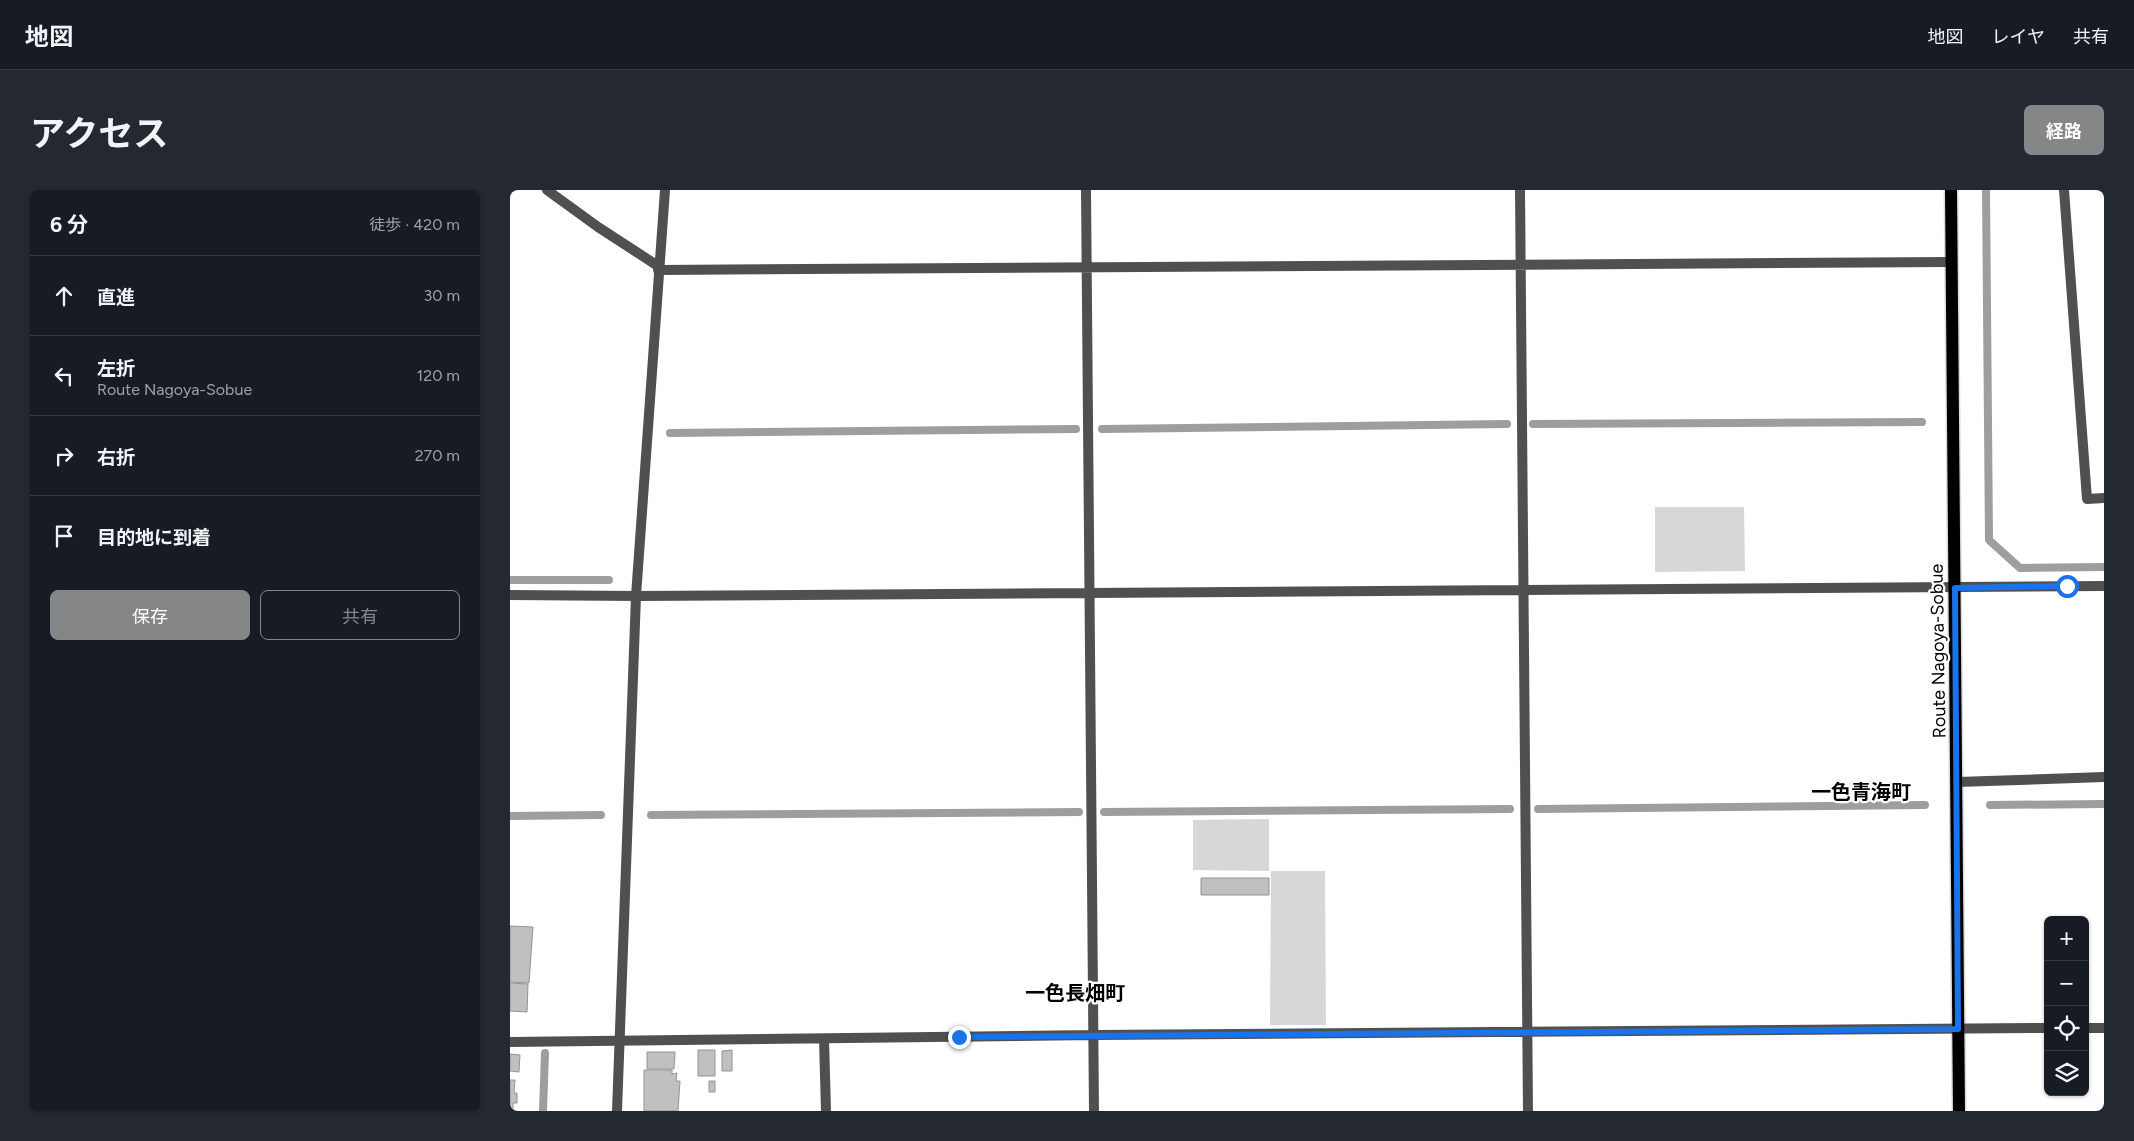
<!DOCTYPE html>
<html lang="ja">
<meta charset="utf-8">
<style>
body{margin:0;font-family:Figtree,"Noto Sans JP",sans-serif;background:#242831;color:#f1f3f6}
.controls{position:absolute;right:15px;bottom:15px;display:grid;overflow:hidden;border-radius:8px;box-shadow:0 1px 4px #0004}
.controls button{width:45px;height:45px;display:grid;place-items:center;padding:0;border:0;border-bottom:1px solid #363941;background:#171b24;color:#f1f3f6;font:25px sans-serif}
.stop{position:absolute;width:15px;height:15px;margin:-11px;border:4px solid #1a73e8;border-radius:50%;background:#fff}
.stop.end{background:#1a73e8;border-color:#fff;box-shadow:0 1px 5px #0008}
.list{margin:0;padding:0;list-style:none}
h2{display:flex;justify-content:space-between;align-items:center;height:65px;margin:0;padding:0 20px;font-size:21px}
h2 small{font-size:16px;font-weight:400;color:#9ea1a6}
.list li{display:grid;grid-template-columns:32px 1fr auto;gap:15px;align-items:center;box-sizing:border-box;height:80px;padding:0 20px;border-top:1px solid #363941}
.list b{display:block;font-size:19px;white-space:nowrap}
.list p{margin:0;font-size:16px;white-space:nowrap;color:#9ea1a6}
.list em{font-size:16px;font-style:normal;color:#9ea1a6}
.actions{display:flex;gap:10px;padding:15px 20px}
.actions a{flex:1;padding:11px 0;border:1px solid #858687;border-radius:8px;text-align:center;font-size:18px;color:#858687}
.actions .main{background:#858687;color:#fff}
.icon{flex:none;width:28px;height:28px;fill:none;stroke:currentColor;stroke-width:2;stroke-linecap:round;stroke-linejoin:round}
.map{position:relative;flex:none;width:1594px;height:921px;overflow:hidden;border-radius:8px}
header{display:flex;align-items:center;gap:30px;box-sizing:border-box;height:70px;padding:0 25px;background:#171b24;border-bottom:1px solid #363941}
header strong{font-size:24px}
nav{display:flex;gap:28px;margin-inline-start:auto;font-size:18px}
.intro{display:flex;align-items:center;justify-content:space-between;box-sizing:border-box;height:120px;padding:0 30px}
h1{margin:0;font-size:35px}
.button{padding:12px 22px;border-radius:8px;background:#858687;color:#fff;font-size:18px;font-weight:700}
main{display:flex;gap:30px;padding:0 30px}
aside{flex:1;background:#171b24;border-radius:8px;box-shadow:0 1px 4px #0004}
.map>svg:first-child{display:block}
</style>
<header>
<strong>地図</strong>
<nav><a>地図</a><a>レイヤ</a><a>共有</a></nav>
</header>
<div class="intro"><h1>アクセス</h1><a class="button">経路</a></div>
<main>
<aside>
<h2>6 分<small>徒歩 · 420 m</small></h2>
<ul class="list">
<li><svg class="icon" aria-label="ahead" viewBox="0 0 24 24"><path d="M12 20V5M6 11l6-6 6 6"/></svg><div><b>直進</b></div><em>30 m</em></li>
<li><svg class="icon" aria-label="left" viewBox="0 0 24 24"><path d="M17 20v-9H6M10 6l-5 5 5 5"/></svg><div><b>左折</b><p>Route Nagoya-Sobue</p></div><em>120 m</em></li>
<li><svg class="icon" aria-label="right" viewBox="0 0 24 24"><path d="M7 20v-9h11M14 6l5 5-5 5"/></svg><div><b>右折</b></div><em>270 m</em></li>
<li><svg class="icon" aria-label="arrive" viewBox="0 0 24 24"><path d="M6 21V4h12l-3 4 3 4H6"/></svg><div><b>目的地に到着</b></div></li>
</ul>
<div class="actions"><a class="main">保存</a><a>共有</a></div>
</aside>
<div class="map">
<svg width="1594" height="921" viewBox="0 0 1594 921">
<rect width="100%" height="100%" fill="#fff"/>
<path fill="#d7d7d7" d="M1145,317H1234L1235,381L1145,382Z
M759,629V681L683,680V630Z
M761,681H815L816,835H760Z"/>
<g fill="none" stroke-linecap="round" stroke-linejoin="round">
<path stroke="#9e9e9e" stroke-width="8" d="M1476,0L1479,350L1510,378L1594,377
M1023,234L1412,232
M592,239L997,234
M160,243L566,239
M0,390H99
M1480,615L1594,614
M1028,619L1415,615
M594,622L1000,619
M141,625L569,622
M0,626L91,625
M33,921L35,863"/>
</g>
<path fill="#c0c0c0" stroke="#949494" d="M691,688H759V705H691Z
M0,736L23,737L19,793L0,792Z
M0,793L18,794L17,822L0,821Z
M188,860H205V886H188Z
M222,860V881H212V861Z
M137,862H165L164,879H137Z
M0,864L10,865L9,882L0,881Z
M134,880H162V884L167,883L166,891H170L168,921H134Z
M0,890H5L4,903H7V913H3V921H0Z
M199,891H205V902H199Z"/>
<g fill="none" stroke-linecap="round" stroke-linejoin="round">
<defs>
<path id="primary" d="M1441,0L1449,921"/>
</defs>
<use href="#primary" stroke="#dbdbdb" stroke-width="15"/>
<path stroke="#505050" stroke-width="10" d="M1554,0L1577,309L1594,308"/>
<path stroke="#505050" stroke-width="10" d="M37,0L88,37L148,76
M576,0L584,921
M1010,0L1018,921
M148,80L1441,72
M0,405L126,406L1594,396
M1447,592L1594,587
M1575,838H1594
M314,849L316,921
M0,852L583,845L1538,838"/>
<path stroke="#505050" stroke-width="10" d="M107,921L126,406L155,0"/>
<use href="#primary" stroke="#000" stroke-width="12"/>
</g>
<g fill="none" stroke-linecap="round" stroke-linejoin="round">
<path stroke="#1a73e8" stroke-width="6" d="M449,847L1448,839L1445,398L1557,396"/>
</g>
<g text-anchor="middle" stroke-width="4.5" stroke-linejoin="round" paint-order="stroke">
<g font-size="18" fill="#000" stroke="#fff">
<text transform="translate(1428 461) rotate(-91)" y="6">Route Nagoya-Sobue</text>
</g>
<g font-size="20" font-weight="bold" fill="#000" stroke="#fff">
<text x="1351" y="609">一色青海町</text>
<text x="565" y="810">一色長畑町</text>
</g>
</g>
</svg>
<div class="controls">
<button>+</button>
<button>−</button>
<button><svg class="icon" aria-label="locate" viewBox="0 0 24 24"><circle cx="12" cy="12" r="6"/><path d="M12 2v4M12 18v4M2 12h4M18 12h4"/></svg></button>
<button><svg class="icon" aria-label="layers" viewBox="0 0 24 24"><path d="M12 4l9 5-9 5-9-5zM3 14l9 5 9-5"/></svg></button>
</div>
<div class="stop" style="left:1557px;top:396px"></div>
<div class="stop end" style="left:449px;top:847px"></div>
</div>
</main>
